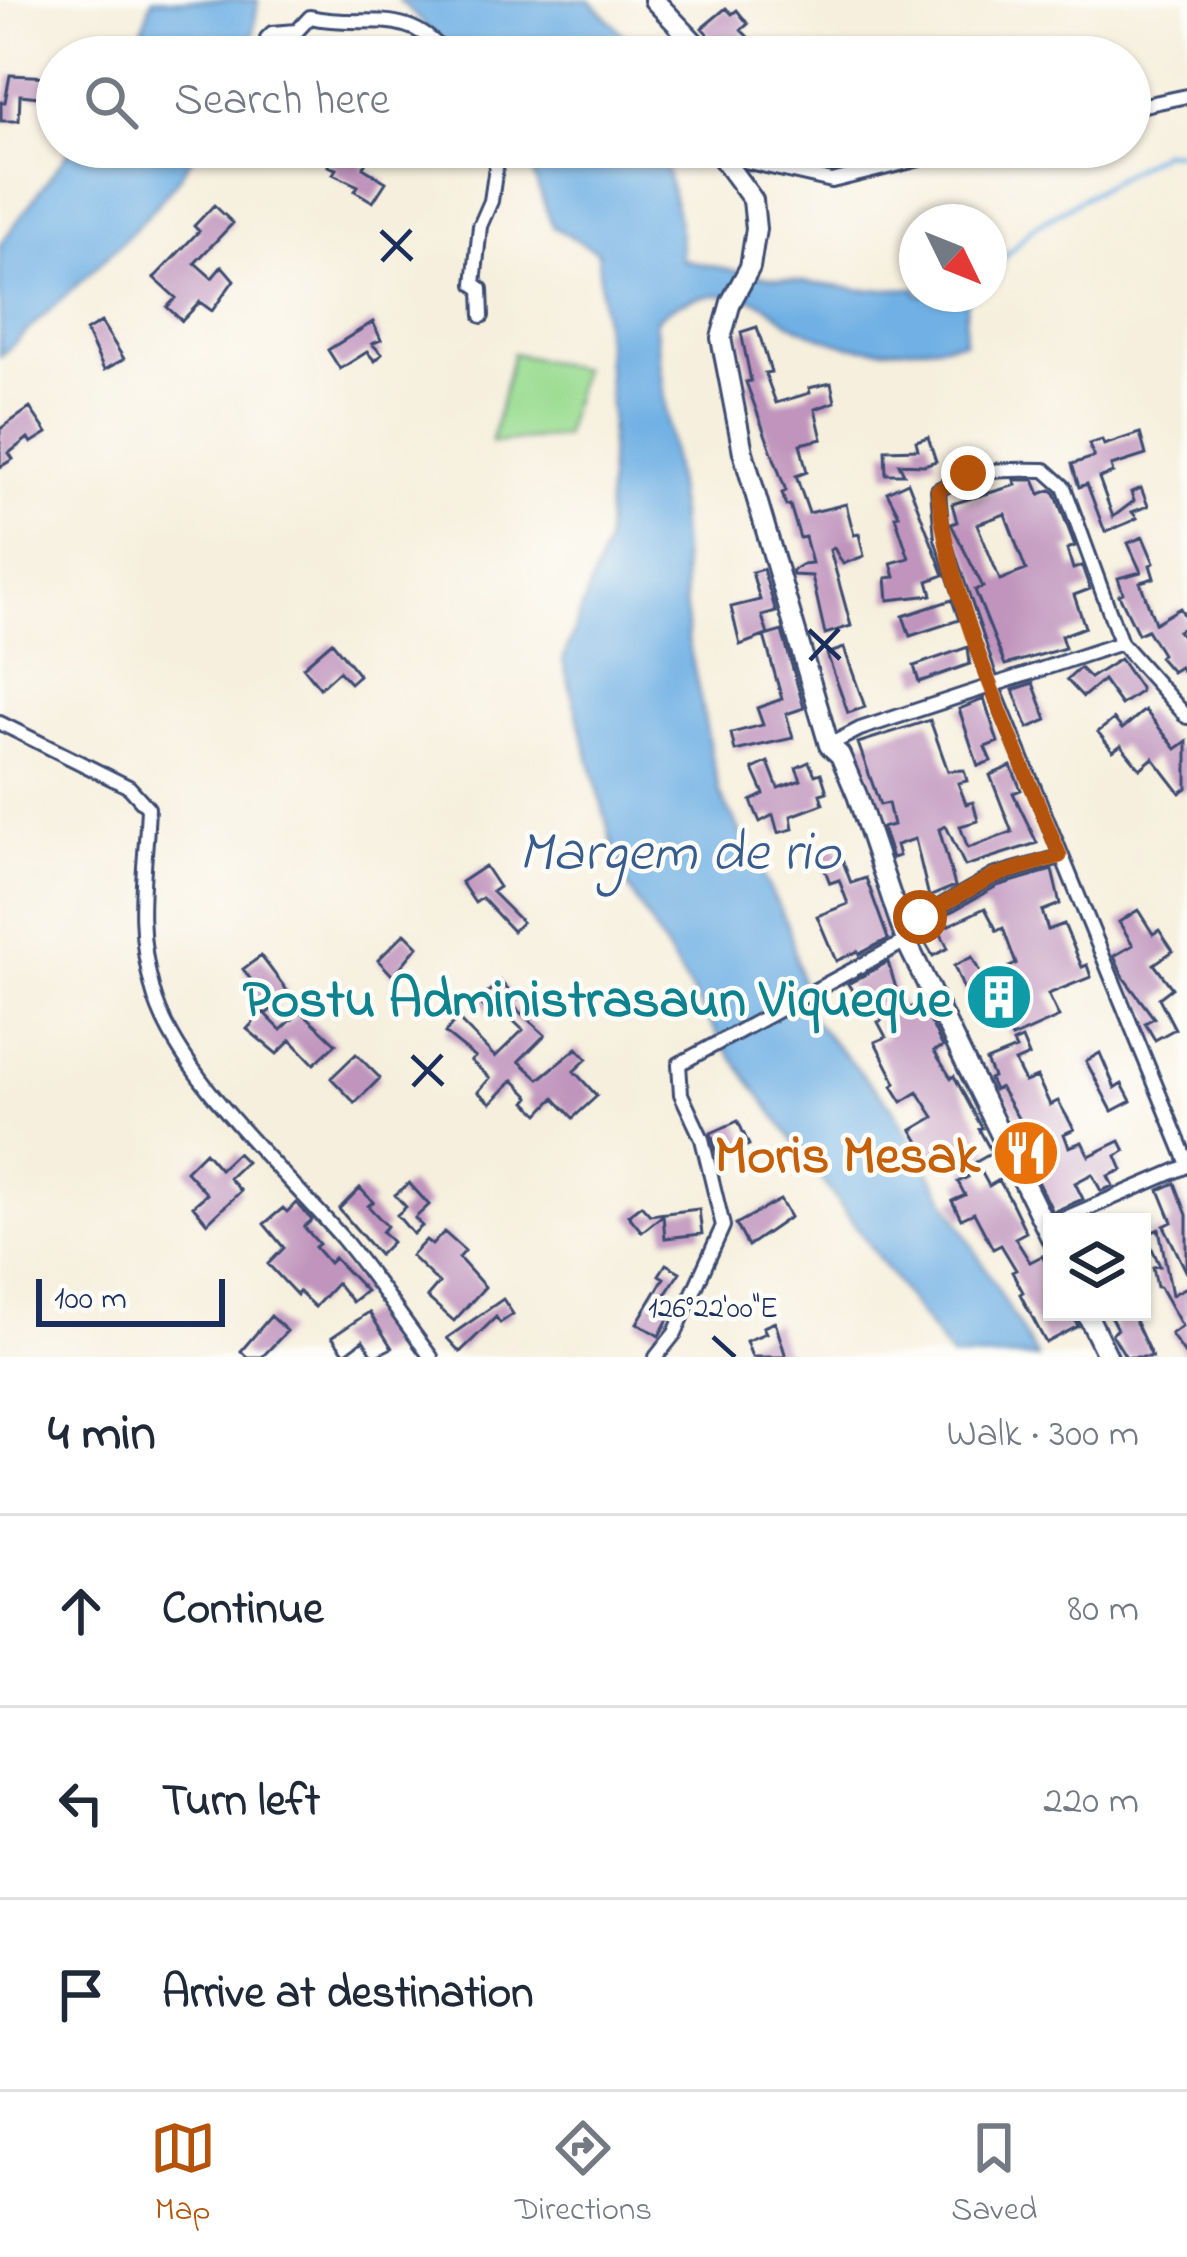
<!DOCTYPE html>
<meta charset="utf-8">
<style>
body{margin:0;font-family:"Indie Flower",sans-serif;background:#f6f6f7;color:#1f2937}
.controls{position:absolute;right:36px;bottom:36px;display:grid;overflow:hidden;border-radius:0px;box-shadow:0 3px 9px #0004}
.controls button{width:108px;height:108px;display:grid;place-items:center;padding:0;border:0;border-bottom:3px solid #e0e1e3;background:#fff;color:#1f2937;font:60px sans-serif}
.compass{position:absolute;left:899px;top:204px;width:108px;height:108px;border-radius:50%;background:#fff;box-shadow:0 3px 9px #0004;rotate:133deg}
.scale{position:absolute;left:36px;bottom:30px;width:189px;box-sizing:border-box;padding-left:12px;border:6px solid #1b2f5e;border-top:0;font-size:33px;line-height:42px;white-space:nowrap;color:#1b2f5e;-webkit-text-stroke:9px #fdfcf7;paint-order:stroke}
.stop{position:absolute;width:36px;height:36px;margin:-27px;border:9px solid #b45309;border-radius:50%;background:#fff}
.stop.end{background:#b45309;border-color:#fff;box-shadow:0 3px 12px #0008}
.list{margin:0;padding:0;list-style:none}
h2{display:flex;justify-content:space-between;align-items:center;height:156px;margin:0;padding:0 48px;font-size:51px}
h2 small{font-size:39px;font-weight:400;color:#747a83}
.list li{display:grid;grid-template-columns:78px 1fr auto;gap:36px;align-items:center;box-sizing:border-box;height:192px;padding:0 48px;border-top:3px solid #e0e1e3}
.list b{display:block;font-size:45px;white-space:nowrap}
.list em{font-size:39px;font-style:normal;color:#747a83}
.icon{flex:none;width:66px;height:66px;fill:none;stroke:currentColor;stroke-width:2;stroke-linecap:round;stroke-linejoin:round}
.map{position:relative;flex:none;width:1187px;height:1357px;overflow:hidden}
.search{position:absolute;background:#fff;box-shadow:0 3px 9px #0004;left:36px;right:36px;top:36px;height:132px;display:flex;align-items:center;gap:30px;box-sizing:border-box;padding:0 42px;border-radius:66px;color:#747a83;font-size:45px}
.sheet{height:732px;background:#fff}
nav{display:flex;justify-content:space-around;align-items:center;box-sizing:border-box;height:168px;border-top:3px solid #e0e1e3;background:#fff;font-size:33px;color:#747a83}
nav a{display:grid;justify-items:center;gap:6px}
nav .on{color:#b45309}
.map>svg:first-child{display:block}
</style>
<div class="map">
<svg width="1187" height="1357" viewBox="0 0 1187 1357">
<rect width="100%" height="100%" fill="#fdfcf7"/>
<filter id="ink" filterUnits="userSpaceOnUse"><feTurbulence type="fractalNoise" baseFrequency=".00833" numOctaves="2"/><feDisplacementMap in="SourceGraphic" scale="24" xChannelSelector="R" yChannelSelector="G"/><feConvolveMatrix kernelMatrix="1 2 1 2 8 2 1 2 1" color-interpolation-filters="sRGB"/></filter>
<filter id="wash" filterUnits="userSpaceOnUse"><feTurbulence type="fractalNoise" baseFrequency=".004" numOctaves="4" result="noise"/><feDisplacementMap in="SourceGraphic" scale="48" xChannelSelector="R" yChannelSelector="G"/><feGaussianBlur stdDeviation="2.7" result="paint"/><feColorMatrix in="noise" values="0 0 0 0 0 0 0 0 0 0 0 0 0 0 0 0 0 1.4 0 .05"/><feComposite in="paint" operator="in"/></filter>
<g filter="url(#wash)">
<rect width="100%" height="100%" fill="#f6efdd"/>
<path fill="#9cdd93" stroke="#5c8678" stroke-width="3" d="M513,353L581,369L564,436L491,443Z"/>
<path fill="#6fb0e4" stroke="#4570a1" stroke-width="3" d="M152,0H258L250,57H133Z
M399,0H590L636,48L639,57H458Z
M72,147H198C160,219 60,297 0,357V245Z
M523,147H661L679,223L682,260L766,277L863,290L917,288V294H967L964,342C928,345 887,353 851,346C832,343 808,332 790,323C779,317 771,306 759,302C723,289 682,294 655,321L678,503L688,640L719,791L788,925L810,1017L891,1106L1037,1357H951L727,1050L621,875L563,661L606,543L611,416L598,252L553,227Z"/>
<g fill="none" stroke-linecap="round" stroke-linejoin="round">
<path stroke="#6fb0e4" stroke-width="4.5" d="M989,274L1032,228L1162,152L1187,153
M966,301L972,294"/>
</g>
<g id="blocks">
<path fill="#c094bd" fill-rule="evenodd" d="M726,8L732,14L737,10L748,24L741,30L750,39L729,57L702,28Z
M10,75L51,77L49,98L20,95L19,121H1V102H5Z
M338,147H348L368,157L363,168L386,182L373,202L355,191L358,186L333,174L336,169L328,166Z
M214,205L233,223L195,263L212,278L222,266L234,280L212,311L200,302L182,321L167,307L176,298L154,278L199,231L194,226Z
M101,322L124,359L104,370L86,331Z
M373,322L381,340L372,344L382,354L375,361L367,352L340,369L328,350Z
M757,327L771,372L765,373L776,403L810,393L809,388L831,383L835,402L815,409L822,439L800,444L807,472L796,476L809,513L846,504L854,535L859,534L864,556L843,564L834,548L830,550L851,626L825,634L812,576L793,575L792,571L803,564L812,563L805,537L800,538L790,505L786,506L782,493L786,491L746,382L751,381L741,332Z
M30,408L47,433L31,443L28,438L9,453L13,459L0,467V429Z
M1140,433L1146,455L1111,466L1113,473L1099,478L1113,517L1134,501L1131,492L1141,488L1148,506L1132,512L1137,518L1130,522L1105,532L1087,484L1079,487L1072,464L1094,457L1089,444L1102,440L1104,445Z
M928,437L936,461L924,465L899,464L904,474H886L885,450L918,449L916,441Z
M1014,480H1034L1040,494L1051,490L1055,493L1075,546L1067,549L1073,569L1082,566L1090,589L1074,595L1085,627L1061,636L1065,648L1005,665L975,590L983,587L951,524L957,522L952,504L1016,485ZM1005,514L1026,570L1000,580L977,524Z
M908,482L944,575L928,581L932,595L888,600L886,578L895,577L891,563L909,558L895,516L899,515L887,492Z
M1143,537L1154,563L1150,565L1154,578L1140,582L1155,623L1180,608L1187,620V626L1178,631L1187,641V677L1180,667L1172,672L1159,657L1162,654L1147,630L1138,634L1119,595L1123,593L1118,578L1141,572L1128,543Z
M763,569L776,612L762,616L768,635L765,636L782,631L804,708L786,714L793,738L735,751L731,733L763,725L757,708L782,699L764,636L740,645L731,607L760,600L752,572Z
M952,600L959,620L910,636L903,616Z
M332,642L359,675L350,683L339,671L320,688L303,667Z
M968,647L970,664L919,682L914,666Z
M844,648L865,707L848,713L827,654Z
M1120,659L1140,688V692L1121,705L1103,680L1083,697L1067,680L1080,668L1090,678Z
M1033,683L1047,720L1028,728L1013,690Z
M984,699L998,742L985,747L991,761L978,766L959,709Z
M1145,710L1176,749L1187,741V788L1180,793L1153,758L1140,769L1121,745L1113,751L1098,732L1114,719L1122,729Z
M930,720L948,771L964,770L967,781L958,783L966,804L973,802L978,821L960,826L968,848L1012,832L990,775L1011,766L1021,790L1013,793L1037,843L965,866L946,826L939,829L955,886L929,897L915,839L896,845L899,856L892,858L882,828L893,825L888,803L880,805L858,743Z
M768,762L778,788L801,780L796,768L809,762L815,775L821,773L827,792L820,794L823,804L791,816L793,829L778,833L773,815L760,822L751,801L764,794L753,769Z
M837,845L851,883L866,878L888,939L859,954L858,951L836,961L817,916L848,904L839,880L830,883L818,852Z
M485,866L499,887L492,892L522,922L513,931L482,898L475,903L461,882Z
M1052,870L1060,904L1042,911L1048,930L1064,924L1082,967L1087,965L1091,977L1048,994L1059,1017L1012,1038L1004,1024L1011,1020L1003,1001L984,1010L991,1025L981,1030L954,966L972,957L990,992L1014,980L1007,968L1016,964L1003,928L997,931L985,908L939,930L948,948L933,956L921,936L928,925L997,886Z
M1138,910L1153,934L1159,930L1173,951L1154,964L1172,988L1159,998L1175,1029L1155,1040L1145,1023L1154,1018L1123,977L1114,956L1133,945L1119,922Z
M405,933L418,946L393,976L378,960Z
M261,956L289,993L266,1014L248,994L256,987L243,969Z
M888,962L903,1011L921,1003L943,1047L934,1051L951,1078L954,1076L982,1128L979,1129L992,1153L976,1162L989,1186L999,1180L1011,1201L1026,1232L1015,1238L1030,1262L1042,1256L1052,1274V1312H1071L1078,1326L1046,1343L1020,1294L1023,1292L1012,1272L1016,1270L1001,1245L993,1249L974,1213L961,1219L952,1201L965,1195L958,1182L968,1177L951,1146L929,1159L912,1130L934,1117L918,1092L902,1102L892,1086L896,1083L875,1042L886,1037L878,1022L882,1020L876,1000L862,1006L848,984Z
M500,981L517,999L511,1004L545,1035L519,1061L539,1079L577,1048L587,1059L574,1071L597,1096L573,1118L554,1098L539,1114L526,1102L530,1097L513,1080L491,1103L478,1092L490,1078L471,1061L475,1057L445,1033L457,1018L495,1057L523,1030L503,1011L495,1019L478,1001Z
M301,1011L336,1044L314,1064L291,1040L277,1054L247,1029L263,1012L281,1030Z
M1022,1039L1029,1056L1015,1062L1025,1082L1037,1077L1050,1105L1058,1101L1074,1129L1064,1134L1069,1147L1082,1142L1089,1156L1120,1141L1125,1151L1116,1156L1122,1170L1108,1176L1113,1186L1101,1191L1092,1174L1075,1183L1083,1199L1053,1212L1023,1150L1031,1145L1022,1125L1000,1087L994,1090L989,1079L993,1077L986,1061L1016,1049L1013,1043Z
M1100,1053L1115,1088L1122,1084L1131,1101L1112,1111L1086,1061Z
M356,1054L380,1078L355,1103L331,1078Z
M738,1121L749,1145L718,1159L711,1133Z
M205,1152L220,1169L237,1153L246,1162L229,1178L241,1191L207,1223L193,1206L207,1194L186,1171Z
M409,1183L429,1205L415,1218L422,1226L413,1234L397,1215L406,1207L395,1195Z
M1175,1183L1187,1215V1273L1164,1226L1172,1222L1159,1190Z
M360,1188L373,1202L368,1206L387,1226L382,1232L392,1242L379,1255L339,1209Z
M780,1200L790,1217L748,1246L736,1224Z
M296,1203L312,1220L304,1227L319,1244L315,1247L329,1263L334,1258L366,1291L352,1302L337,1283L315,1307L299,1292L297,1295L268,1264L284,1248L264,1224L283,1208L287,1212Z
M641,1205L650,1215L699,1209L702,1234L665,1238L663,1215L642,1232L628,1215Z
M1159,1229L1172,1295L1187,1287V1357L1171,1334L1182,1326L1160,1287H1157L1153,1267L1160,1266L1146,1235Z
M444,1232L465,1251L459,1258L485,1287L454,1321L427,1297L439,1283L411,1256L426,1240L432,1245Z
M666,1264L680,1272L665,1295L677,1302L659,1336L637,1323L664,1278L659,1275Z
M503,1299L513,1314L500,1323L496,1317L460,1352L447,1338Z
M369,1312L392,1348L374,1357L363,1340L345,1354L332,1337Z
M1108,1312H1131L1152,1357H1126L1112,1334L1117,1329Z
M271,1316L287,1331L262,1357H247L241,1351Z
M775,1322L786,1357H752L746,1341L766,1333L763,1327Z"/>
</g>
</g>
<g filter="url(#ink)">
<use href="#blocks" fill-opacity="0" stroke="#3c4c71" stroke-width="3"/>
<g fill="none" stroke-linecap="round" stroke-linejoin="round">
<defs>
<path id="minor" d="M293,57L267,38L272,33L297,31L310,17C366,30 406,3 448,57
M1130,108L1187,96
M718,155L832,181L968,147
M482,316L481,289L474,284L480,226L491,201L499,147
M1187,717L1121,643L1064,487L1045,470C1001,469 976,468 938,490L942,538L992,685L1187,1162
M0,723L129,787L148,808C145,877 134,921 153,991C175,1075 286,1172 343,1239C374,1276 401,1318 431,1357
M829,745L860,729L1121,643
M1056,1222L1187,1166
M656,1357L675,1333L723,1226L702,1139L681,1094L679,1064L906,941L921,917L993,876L1060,857"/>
<path id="primary" d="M654,0L708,57
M714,147L753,200L756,229L750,267L731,302L721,338L743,452L829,745L840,755L857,795L906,941L1052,1240
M1086,1312L1108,1357"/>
</defs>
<use href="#minor" stroke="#3c4c71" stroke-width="18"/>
<use href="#primary" stroke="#3c4c71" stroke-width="24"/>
<use href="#minor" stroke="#fff" stroke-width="12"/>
<use href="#primary" stroke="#fff" stroke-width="18"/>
</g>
</g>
<g fill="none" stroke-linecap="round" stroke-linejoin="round" filter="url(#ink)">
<path stroke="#b45309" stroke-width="15" d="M920,917L993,876L1060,856C1016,746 949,607 938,490L968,473"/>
</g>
<path fill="none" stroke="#1b2f5e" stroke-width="4.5" d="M381,231L412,260M382,261L411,230M809,630L840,659M810,660L839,629M412,1056L443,1085M413,1086L442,1055M713,1337L735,1357"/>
<defs>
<symbol id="building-disc" viewBox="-11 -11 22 22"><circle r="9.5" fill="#0f9aa8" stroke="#fdfcf7"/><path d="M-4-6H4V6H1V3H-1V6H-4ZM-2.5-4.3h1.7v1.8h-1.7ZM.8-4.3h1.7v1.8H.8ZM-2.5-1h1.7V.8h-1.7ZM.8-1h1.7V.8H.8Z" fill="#fff"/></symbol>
<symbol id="restaurant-disc" viewBox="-11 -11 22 22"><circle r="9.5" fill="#e8710a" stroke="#fdfcf7"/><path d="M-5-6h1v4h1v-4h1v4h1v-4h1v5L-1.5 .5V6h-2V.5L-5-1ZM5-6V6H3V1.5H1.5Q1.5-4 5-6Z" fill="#fff"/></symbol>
</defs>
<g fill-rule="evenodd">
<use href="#building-disc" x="961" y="959" width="76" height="76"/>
<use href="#restaurant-disc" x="988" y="1115" width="76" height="76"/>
</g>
<g text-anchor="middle" stroke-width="9" stroke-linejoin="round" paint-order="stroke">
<g font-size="54" font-weight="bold" fill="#0d838f" stroke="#fdfcf7" text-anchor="end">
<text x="952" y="1016">Postu Administrasaun Viqueque</text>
</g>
<g font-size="54" font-weight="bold" fill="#c56008" stroke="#fdfcf7" text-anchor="end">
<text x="980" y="1172">Moris Mesak</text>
</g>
<g font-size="57" font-style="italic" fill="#385c8d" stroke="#fdfcf7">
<text x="679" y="869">Margem de rio</text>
</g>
</g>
<g font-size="30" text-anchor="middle" fill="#1b2f5e" stroke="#fdfcf7" stroke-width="9" stroke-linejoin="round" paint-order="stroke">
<text x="713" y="1317">126°22'00"E</text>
</g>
</svg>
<div class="controls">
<button><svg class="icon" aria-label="layers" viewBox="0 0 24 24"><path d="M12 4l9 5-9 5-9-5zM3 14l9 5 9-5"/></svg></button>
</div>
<svg class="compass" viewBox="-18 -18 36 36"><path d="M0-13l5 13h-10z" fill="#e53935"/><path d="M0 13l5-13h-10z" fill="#747a83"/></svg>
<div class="scale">100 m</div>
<div class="stop" style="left:920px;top:917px"></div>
<div class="stop end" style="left:968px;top:473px"></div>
<div class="search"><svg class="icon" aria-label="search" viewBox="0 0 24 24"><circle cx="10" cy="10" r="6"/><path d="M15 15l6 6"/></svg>Search here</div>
</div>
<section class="sheet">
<h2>4 min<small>Walk · 300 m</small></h2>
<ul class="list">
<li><svg class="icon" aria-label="ahead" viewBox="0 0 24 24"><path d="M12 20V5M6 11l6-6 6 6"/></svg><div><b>Continue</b></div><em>80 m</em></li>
<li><svg class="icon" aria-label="left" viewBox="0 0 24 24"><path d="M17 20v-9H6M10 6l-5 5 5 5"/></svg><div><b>Turn left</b></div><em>220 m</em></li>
<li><svg class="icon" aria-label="arrive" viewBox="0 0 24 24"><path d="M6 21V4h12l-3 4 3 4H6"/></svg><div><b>Arrive at destination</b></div></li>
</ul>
</section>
<nav>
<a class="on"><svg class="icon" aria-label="map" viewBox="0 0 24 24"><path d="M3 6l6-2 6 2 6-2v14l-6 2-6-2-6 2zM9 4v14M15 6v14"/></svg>Map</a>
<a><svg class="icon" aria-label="directions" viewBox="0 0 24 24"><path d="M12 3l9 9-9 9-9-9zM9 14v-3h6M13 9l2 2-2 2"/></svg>Directions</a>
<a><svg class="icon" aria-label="saved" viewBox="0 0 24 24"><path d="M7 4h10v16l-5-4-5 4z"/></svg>Saved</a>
</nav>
